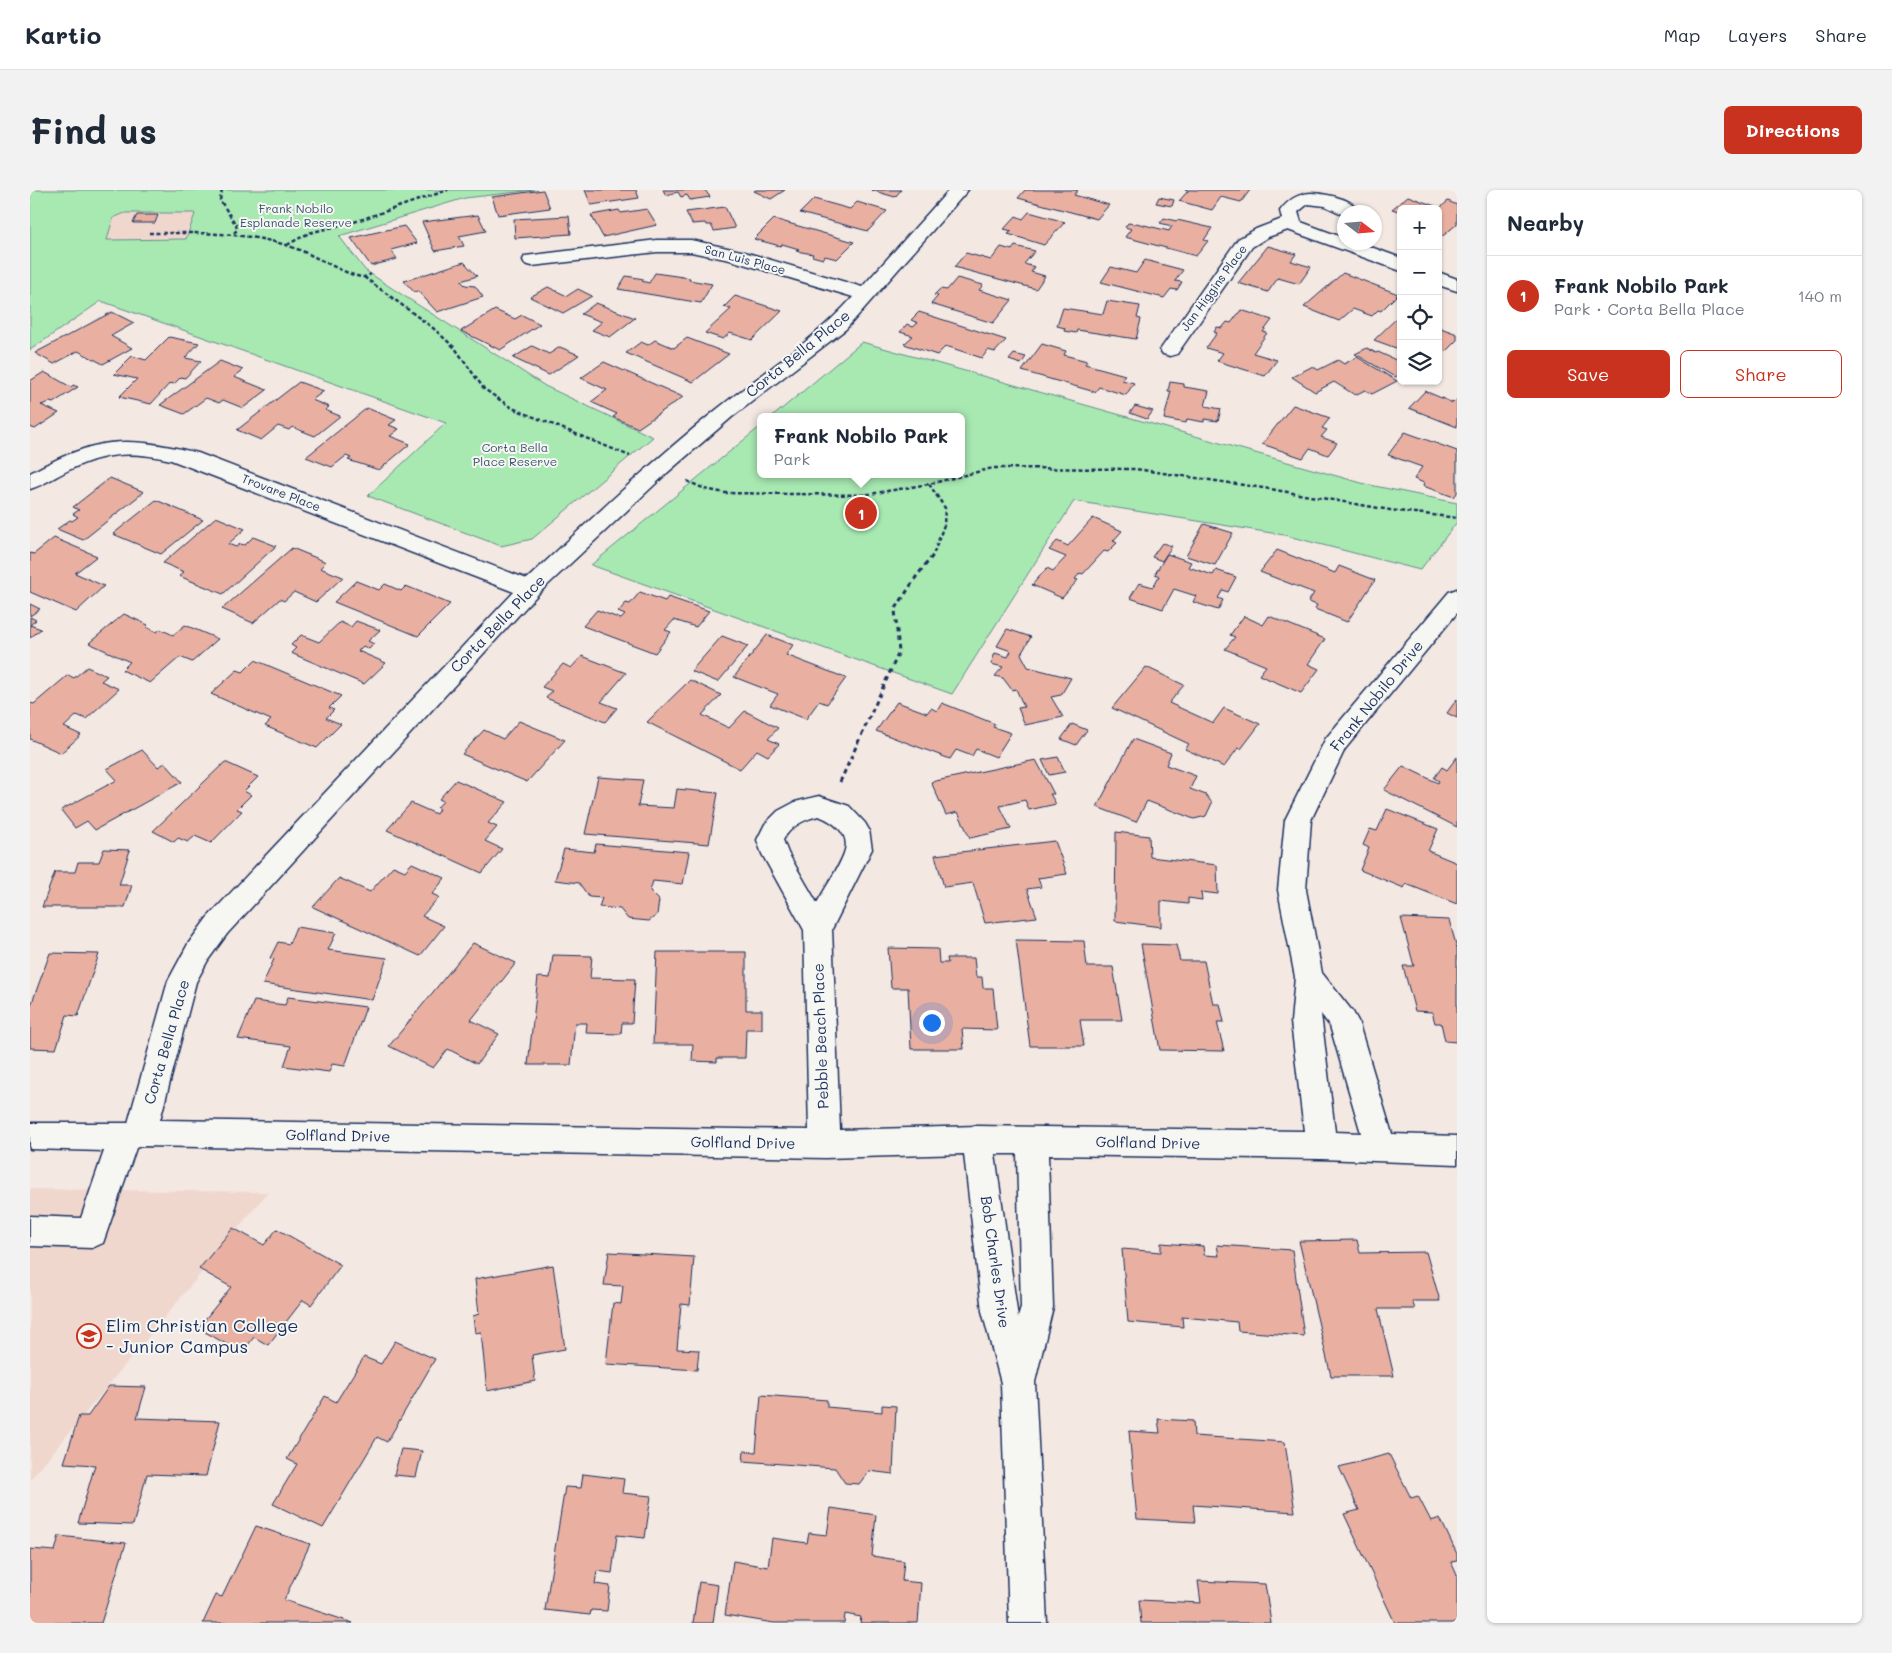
<!DOCTYPE html>
<meta charset="utf-8">
<style>
body{margin:0;font-family:Mali,sans-serif;background:#f2f2f3;color:#1f2937}
.controls{position:absolute;right:15px;top:15px;display:grid;overflow:hidden;border-radius:8px;box-shadow:0 1px 4px #0004}
.controls button{width:45px;height:45px;display:grid;place-items:center;padding:0;border:0;border-bottom:1px solid #e0e1e3;background:#fff;color:#1f2937;font:25px sans-serif}
.compass{position:absolute;left:1307px;top:15px;width:45px;height:45px;border-radius:50%;background:#fff;box-shadow:0 1px 4px #0004;rotate:106deg}
.you{position:absolute;left:901px;top:832px;width:18px;height:18px;margin:-12px;border:4px solid #fff;border-radius:50%;background:#1a73e8;box-shadow:0 0 0 8px #1a73e833}
.badge{display:grid;place-items:center;width:32px;height:32px;border-radius:50%;background:#c8321e;color:#fff;font-size:16px;font-weight:700}
.pin{position:absolute;translate:-50% -50%;border:2px solid #fff;box-shadow:0 1px 5px #0006}
.popup{position:absolute;left:727px;top:223px;width:208px;height:65px;box-sizing:border-box;display:grid;place-content:center;border-radius:8px;background:#fff;filter:drop-shadow(0 1px 4px #0005);font-size:16px;white-space:nowrap;color:#747a83}
.popup b{font-size:19px;color:#1f2937}
.popup::after{content:'';position:absolute;left:50%;top:100%;margin-left:-10px;border:10px solid transparent;border-top-color:#fff}
.list{margin:0;padding:0;list-style:none}
h2{display:flex;justify-content:space-between;align-items:center;height:65px;margin:0;padding:0 20px;font-size:21px}
h2 small{font-size:16px;font-weight:400;color:#747a83}
.list li{display:grid;grid-template-columns:32px 1fr auto;gap:15px;align-items:center;box-sizing:border-box;height:80px;padding:0 20px;border-top:1px solid #e0e1e3}
.list b{display:block;font-size:19px;white-space:nowrap}
.list p{margin:0;font-size:16px;white-space:nowrap;color:#747a83}
.list em{font-size:16px;font-style:normal;color:#747a83}
.actions{display:flex;gap:10px;padding:15px 20px}
.actions a{flex:1;padding:11px 0;border:1px solid #c8321e;border-radius:8px;text-align:center;font-size:18px;color:#c8321e}
.actions .main{background:#c8321e;color:#fff}
.icon{flex:none;width:28px;height:28px;fill:none;stroke:currentColor;stroke-width:2;stroke-linecap:round;stroke-linejoin:round}
.map{position:relative;flex:none;width:1427px;height:1433px;overflow:hidden;border-radius:8px}
header{display:flex;align-items:center;gap:30px;box-sizing:border-box;height:70px;padding:0 25px;background:#fff;border-bottom:1px solid #e0e1e3}
header strong{font-size:24px}
nav{display:flex;gap:28px;margin-inline-start:auto;font-size:18px}
.intro{display:flex;align-items:center;justify-content:space-between;box-sizing:border-box;height:120px;padding:0 30px}
h1{margin:0;font-size:35px}
.button{padding:12px 22px;border-radius:8px;background:#c8321e;color:#fff;font-size:18px;font-weight:700}
main{display:flex;gap:30px;padding:0 30px}
aside{flex:1;background:#fff;border-radius:8px;box-shadow:0 1px 4px #0004}
.map>svg:first-child{display:block}
</style>
<header>
<strong>Kartio</strong>
<nav><a>Map</a><a>Layers</a><a>Share</a></nav>
</header>
<div class="intro"><h1>Find us</h1><a class="button">Directions</a></div>
<main>
<div class="map">
<svg width="1427" height="1433" viewBox="0 0 1427 1433">
<rect width="100%" height="100%" fill="#f3e8e2"/>
<filter id="ink" filterUnits="userSpaceOnUse"><feTurbulence type="fractalNoise" baseFrequency=".02" numOctaves="2"/><feDisplacementMap in="SourceGraphic" scale="10" xChannelSelector="R" yChannelSelector="G"/><feConvolveMatrix kernelMatrix="1 2 1 2 8 2 1 2 1" color-interpolation-filters="sRGB"/></filter>
<g filter="url(#ink)">
<path fill="#f0d7ce" d="M95,23H165L157,49L77,50L83,28Z
M0,999L238,1002L0,1290Z"/>
<path fill="#a8e9b2" stroke="#628c88" fill-rule="evenodd" d="M0,0H504L435,8L309,46L335,80L360,97L515,196L623,247L502,349L471,356L338,306L416,233L71,111L0,160ZM95,23H164L165,24L156,49L77,50L83,28Z
M832,152L1335,294L1427,313V332L1390,380L1254,345L1044,311L922,504L561,375L731,236V284H931V227H742Z"/>
<path fill="#e9b0a1" stroke="#1b2f5e" d="M513,0L520,18L468,25L462,7Z
M555,0H606L609,8L561,15Z
M633,0H675L680,7L660,10L657,5L651,7L648,2L636,5Z
M726,0H755L741,9L724,1Z
M841,0H871L865,7Z
M995,0H1048L1044,5L1079,15L1067,29L988,8Z
M1155,0H1220L1211,12L1191,7L1182,20L1149,11L1158,1Z
M1378,6L1410,18L1418,11L1427,15V34L1408,50V19H1371V22L1362,19Z
M1129,7L1144,10L1142,16L1126,13Z
M784,9L820,19L827,12L857,21L838,41L770,23Z
M695,17L705,38L684,41L681,35H676L675,33L662,34L656,22Z
M617,19L627,35L573,47L561,25L589,20L591,23Z
M999,22L1035,32L1014,55L978,44L982,41L974,39L986,26L993,29Z
M107,25H128L125,33H103Z
M448,25L456,41L429,46L434,56L405,61L392,32Z
M539,26L541,44L485,48L484,29Z
M1134,28L1146,31L1147,30L1182,38L1174,50L1178,51L1166,66L1095,47L1101,39L1095,37L1098,33L1105,34L1106,33L1139,41L1142,36L1130,33Z
M744,29L824,52L807,69L795,66L793,69L782,66L783,64L766,61L769,59L752,54L750,56L724,49Z
M374,36L387,53L361,60L367,69L341,76L321,48Z
M985,56L1005,61L994,74L1005,77L1001,82L1015,86L1006,99L924,77L936,63L961,70L971,57L982,60Z
M1238,56L1266,64L1261,71L1281,77L1269,94L1248,88L1238,102L1208,93Z
M1115,70L1153,80L1145,91L1152,92L1147,100L1141,99L1134,108L1071,92L1081,77L1106,83Z
M434,72L447,86L431,91L435,95L445,96L453,107L407,122L388,101L384,102L374,91Z
M625,83L660,88L659,90L682,94L671,113L588,99L596,86L614,89L612,91L619,93Z
M1313,83L1368,104L1351,121L1348,120L1342,126L1323,119L1309,131L1274,117Z
M927,88L953,95L949,100L982,110L963,133L901,114L908,106L904,105L910,99L917,100Z
M518,97L537,106L548,99L562,106L533,123L500,107Z
M705,106L752,121L722,150L700,143L693,149L675,143L701,119L694,117Z
M1077,111L1110,116L1107,128L1111,129L1106,149L1047,140L1046,143L1034,141L1035,138L1027,136L1033,118L1073,124Z
M566,113L605,128L580,147L562,140L572,132L551,124Z
M465,120L485,129L492,125L510,134L470,160L431,141Z
M1211,120L1242,130L1233,142L1237,143L1223,163L1247,170L1235,186L1187,171L1193,163L1176,158L1187,143L1184,142L1187,137L1192,138L1197,132L1201,133Z
M82,122L104,133L81,146L102,158L73,174L48,161L24,174L5,163Z
M889,122L976,150L965,162L958,160L952,168L916,156L907,165L874,154L883,146L870,142L877,134L883,137L888,133L881,130Z
M1371,124V157L1368,156L1366,158L1344,150Z
M1408,137L1427,144V150L1416,161L1408,158Z
M139,147L169,153L155,168L171,171L155,188L151,187L144,194L140,193L121,214L89,207L107,189L84,184L102,166L116,170Z
M657,148L699,164L663,192L596,163L611,152L618,155L625,150L644,158Z
M1012,154L1036,161L1034,165L1057,171L1055,174L1095,185L1092,190L1104,193L1096,205L1069,197L1065,202L992,181Z
M502,156L519,164L530,157L549,165L519,185L483,168Z
M1337,158L1346,163L1348,162L1368,171H1371V184L1365,187L1325,164Z
M984,164L996,167L991,174L979,170Z
M1327,167L1367,191L1342,204L1335,200L1325,205L1304,192L1285,202L1262,187L1283,176L1288,180L1308,170L1314,174Z
M190,171L213,180L204,187L237,200L213,218L193,210L189,213L176,208L154,224L130,215Z
M574,172L653,207L608,238L583,227L587,224L561,212L577,200L551,188Z
M14,182L41,197L43,195L48,197L23,213L20,212L11,215L29,223L5,239L0,237V191Z
M269,192L294,201L282,210L299,217L295,220L310,226L285,246L262,237L259,240L248,236L231,250L207,240Z
M1140,192L1154,194V197L1179,201L1175,216L1191,219L1188,231L1174,229V232L1157,229L1156,233L1134,229L1141,201H1138Z
M1395,201L1423,213L1427,209V237L1379,218Z
M1263,215L1300,228L1292,238L1297,240L1291,247L1307,253L1298,265L1280,258L1273,268L1232,254Z
M1105,216L1123,221L1117,229L1100,223Z
M337,218L366,230L359,235L369,239L360,246L380,254L349,280L318,270L321,268L316,266L302,277L276,267Z
M1375,242L1427,261V303L1424,307L1393,296L1394,293L1384,289L1392,277L1358,265Z
M80,288L114,302L53,350L27,339L40,330L42,331L48,327L43,324L49,320L43,317Z
M126,310L173,330L131,364L83,344Z
M186,327L215,339L198,354L206,357L210,354L215,355L223,347L246,356L193,404L149,386L154,382L133,373Z
M1063,328L1092,341L1083,351L1087,353L1078,362L1074,361L1053,384L1050,383L1045,389L1048,390L1032,408L1002,395L1017,378L1023,381L1036,367L1019,360L1027,351L1038,356Z
M1174,334L1203,343L1185,375L1156,366Z
M24,348L67,366L45,383L74,396L46,422L0,402V363L4,364Z
M1132,353L1142,356L1132,371L1122,367Z
M262,358L296,372L290,378L313,387L286,412L264,402L254,411L250,409L223,433L192,419Z
M1247,360L1305,383L1309,376L1345,390L1317,432L1285,419L1287,415L1278,412L1284,403L1230,382Z
M1137,364L1161,372L1158,377L1183,385L1186,380L1206,387L1198,402L1193,400L1188,408L1193,410L1188,420L1163,412L1166,406L1144,399L1133,419L1100,408L1109,393L1123,397L1129,386L1125,384Z
M326,391L349,400L355,394L371,401L376,396L420,414L388,446L304,412Z
M610,402L635,411L638,407L679,421L666,437L644,430L635,440L641,442L625,463L553,436L567,420L591,429L595,425L588,422L596,413L600,414Z
M0,414L10,419L0,426Z
M94,424L118,435L116,437L127,442L130,439L143,445L155,435L188,449L162,472L150,467L120,493L92,480L100,472L59,453Z
M1214,426L1233,435L1239,426L1295,449L1278,474L1289,479L1271,503L1229,485L1236,476L1195,459L1205,447L1200,445Z
M0,427L6,430L0,435L11,439L0,448Z
M326,431L350,440L338,451L344,454L339,459L333,456L328,461L356,473L334,494L261,463L266,458L261,455L271,445L289,452L310,432L321,437Z
M977,439L1001,447L991,464L998,477L1041,488L1031,505L1021,507L1033,527L995,535L988,518L994,517L986,499L982,500L973,488L965,486L973,477L961,474L965,463L978,467L981,461L967,456Z
M737,445L763,455L756,465L816,488L797,514L789,511L776,529L740,515L748,504L704,487Z
M692,446L718,456L688,492L661,481Z
M552,466L596,483L571,512L587,518L575,532L516,508L522,501L512,497L533,474L541,478Z
M225,470L311,506L299,518L304,520L296,528L311,534L287,558L235,536L241,530L181,504L207,480L213,482Z
M57,477L77,486L71,491L89,499L56,529L47,525L34,537L51,545L31,563L0,549V513L4,514L38,485L44,488Z
M1116,477L1154,495L1139,513L1183,533L1194,518L1230,534L1211,559L1208,558L1194,577L1155,559L1159,554L1082,518Z
M660,490L691,505L672,525L699,538L715,521L748,538L738,549L749,554L738,566L727,560L710,579L617,532Z
M1427,509V528L1417,523Z
M867,512L897,523L901,518L907,521L912,513L965,534L963,537L981,543L966,567L946,559L942,566L926,560L920,569L846,541Z
M489,531L535,550L497,592L432,564L454,540L473,549Z
M1042,534L1057,540L1046,555L1031,549Z
M1103,549L1141,563L1136,575L1166,586L1160,599L1176,605L1182,613L1176,626L1164,629L1117,611L1106,632L1067,617Z
M112,560L128,577L135,573L152,592L65,640L57,631L45,638L31,620L87,590L77,579Z
M1028,567L1035,582L1019,585L1012,570Z
M1427,567V637L1354,600L1373,576L1408,593L1409,591L1404,588L1412,577L1417,580Z
M1006,570L1024,604H1020L1026,614L999,620L995,610L970,616L981,639L940,648L928,622L916,625L901,592Z
M195,572L228,587L214,601L221,605L207,619L212,621L181,653L165,646L158,652L148,648L144,652L123,641Z
M568,587L613,590L608,616L644,618L647,599L688,603L679,654L555,644Z
M426,590L477,612L458,633L467,637L455,651L472,659L452,683L357,640L381,613L406,624L409,619L407,618L413,611L409,609Z
M1357,619L1408,639L1398,661L1427,673V714L1376,694L1374,698L1330,680L1339,658L1333,655L1340,639L1347,641Z
M1086,642L1119,646L1120,667L1187,675L1188,704L1171,702L1172,710L1158,708V714L1131,711V737L1085,731Z
M1025,651L1037,684L1008,688L1011,697L997,699L1007,727L955,733L943,693L914,697L905,665Z
M566,654L659,662L653,694L623,691L620,701L629,710L627,725L619,731L598,729L590,719L569,717L572,708L559,707L549,693L525,690L534,659L564,662Z
M74,659L100,660L89,695H102L95,717H12L25,682H45L48,672H69Z
M382,673L415,688L402,704L409,707L392,726L414,736L390,766L283,717L309,688L340,702L363,676L375,681Z
M1371,728L1419,730L1427,758V852L1415,851L1411,833H1405L1402,822L1385,821L1373,776H1384Z
M266,737L306,743L298,760L357,768L342,810L233,794L244,769L240,768L248,752L259,754Z
M986,750L1054,751L1057,777H1083L1092,830H1050L1054,856H1000Z
M443,753L486,773L441,830L469,844L447,874L418,859L403,878L359,856Z
M1111,754L1146,755L1150,771H1174L1183,814H1190L1194,832H1187L1194,861L1130,860Z
M858,758L908,759L909,773H918L917,768H944L946,787H952L953,798H963L967,840L932,839L934,859H881L878,798H861Z
M627,762H716V820H732V839H716L715,868H687V872L662,871L663,854H623Z
M20,763L69,764L48,826L37,825L26,859L0,858V818Z
M523,765L562,766L560,788L605,789L602,833H592L591,844L556,843L557,833H545L541,875H498L508,787L520,788Z
M258,807L336,817L315,876L302,874L299,882L254,876L261,856L208,849L224,811L255,815Z
M203,1038L234,1055L247,1039L311,1075L281,1115L273,1110L238,1155L224,1147L212,1163L168,1138L201,1097L169,1079Z
M1327,1050L1330,1063L1396,1062L1410,1111H1382L1385,1119H1348L1364,1186H1301L1269,1051Z
M1131,1053L1173,1056L1174,1065L1189,1066L1187,1055L1262,1060L1274,1146L1208,1141L1207,1132L1152,1127L1153,1137L1098,1132L1092,1059L1131,1062Z
M579,1062L664,1067L660,1115L651,1114L647,1159L669,1160L667,1180L576,1174L583,1113L591,1114L593,1096L574,1095Z
M523,1075L535,1159L502,1165L505,1191L457,1201L451,1142L445,1143L443,1126L449,1124L445,1089Z
M365,1151L405,1169L357,1252L347,1247L293,1338L243,1314L267,1274L257,1269L295,1206L306,1212L334,1167L351,1174Z
M79,1196L116,1197L107,1228L190,1231L176,1286L117,1284L103,1335L48,1333L65,1275L34,1273L49,1226H58Z
M731,1205L797,1210V1217L852,1222V1215L866,1216L863,1284L839,1281L829,1294L815,1293L805,1278L713,1271L714,1261L726,1262Z
M1128,1229L1163,1231L1164,1246L1255,1252L1265,1322L1163,1315L1165,1332L1107,1329L1099,1241L1130,1243Z
M371,1259L392,1261L386,1287L364,1285Z
M1359,1264L1381,1308L1388,1306L1401,1331L1410,1328L1427,1364V1371L1421,1372L1427,1385V1433H1365L1314,1324L1329,1320L1309,1277Z
M553,1284L594,1289L592,1303L621,1306L615,1348L587,1345L582,1383L567,1381L565,1394L580,1396L577,1421L561,1420L560,1425L515,1420L535,1297L551,1298Z
M801,1318L846,1325L842,1366L874,1371L872,1391L891,1393L888,1433H830L831,1427L815,1424L814,1433H744L695,1425L703,1371L738,1377L742,1348L777,1353L779,1343L797,1345Z
M226,1336L280,1354L254,1410L323,1433H173L186,1405L192,1407Z
M29,1346L96,1353L71,1433H0V1359L25,1361Z
M1168,1391L1235,1394L1241,1433H1111L1109,1410L1171,1413Z
M669,1392L688,1395L683,1433H663Z"/>
<g fill="none" stroke-linecap="round" stroke-linejoin="round">
<defs>
<path id="minor" d="M919,0H938L816,139L702,227L637,283L508,404L197,744L178,770L166,792L130,930L779,940L774,740L732,664L727,650L735,634L748,621L765,612L789,606L819,616L835,633L839,640L842,659L802,739L810,940L948,936L1274,941L1261,832L1265,787L1248,700L1255,630L1296,548L1419,402L1427,399V423L1315,559L1281,630L1276,700L1292,783L1323,822L1328,831L1362,944L1427,946V974L1291,969L1018,965L1023,1117L1005,1192L1017,1433H979L971,1193L952,1121L934,964L795,968L111,956L106,958L73,1053L62,1058L0,1056V1026L51,1028L74,961L0,959V933H98L138,791L158,754L177,728L484,402L141,270C102,261 76,262 39,280C26,286 14,295 0,299V283C67,247 94,245 168,263L497,389C559,331 620,273 686,220C732,183 784,151 823,107L700,70L661,62H627L502,76L495,74L493,70L495,66L627,50H661L711,61L832,97ZM789,626C802,631 820,643 815,660C812,673 794,700 787,713L758,663L753,650C760,637 774,629 789,626ZM1291,824L1300,836L1331,943L1305,942ZM965,964H987L991,1117L988,1128Z
M1281,3C1297,4 1321,8 1331,22H1314V25L1295,16L1278,14L1268,22L1271,32L1314,48V52H1327L1371,68V81L1258,40L1238,47L1222,57L1147,164L1140,166L1133,164L1130,160L1208,49L1226,39L1252,29L1250,21C1258,10 1267,4 1281,3Z
M1408,82L1427,89V101L1408,95Z"/>
</defs>
<use href="#minor" stroke="#1b2f5e" stroke-width="3"/>
<path stroke="#1b2f5e" stroke-width="2.5" stroke-dasharray="4 2.5" stroke-linecap="butt" d="M192,0L190,10L206,35L207,40L204,43
M119,43C168,43 220,41 267,59C282,64 321,88 334,87C336,87 339,85 341,84
M257,55L279,43L324,32L418,0
M334,87L403,138L425,158L454,199L482,218L600,266
M657,291L675,299L695,303L834,305L899,294L963,278L1106,279L1240,299L1360,320L1427,328
M899,294L915,318L914,335L903,365"/>
<path stroke="#1b2f5e" stroke-width="3" stroke-dasharray="4.5 4" stroke-linecap="butt" d="M810,592L869,462L865,420L886,387L904,364"/>
<use href="#minor" fill="#f6f6f2" fill-rule="evenodd"/>
</g>
</g>
<defs>
<symbol id="school-ring" viewBox="-11 -11 22 22"><circle r="9.5" fill="#f6f6f2" stroke="#c8321e" stroke-width="1.5"/><path d="M0-5L7-2L0 1L-7-2ZM-4 1L0 2.5L4 1V4Q0 6-4 4Z" fill="#c8321e"/></symbol>
</defs>
<g fill-rule="evenodd">
<use href="#school-ring" x="45" y="1132" width="28" height="28"/>
</g>
<g text-anchor="middle" stroke-width="4" stroke-linejoin="round" paint-order="stroke">
<g font-size="12" fill="#37546f" stroke="#f6f6f2">
<text x="266" y="23">Frank Nobilo<tspan x="266" dy="14">Esplanade Reserve</tspan></text>
<text x="485" y="262">Corta Bella<tspan x="485" dy="14">Place Reserve</tspan></text>
</g>
<g font-size="12" fill="#1b2f5e" stroke="#f6f6f2">
<text transform="translate(715 70) rotate(15)" y="4">San Luis Place</text>
<text transform="translate(1184 98) rotate(-54)" y="4">Jan Higgins Place</text>
<text transform="translate(251 303) rotate(21)" y="4">Trovare Place</text>
</g>
<g font-size="15" fill="#1b2f5e" stroke="#f6f6f2">
<text transform="translate(768 164) rotate(-39)" y="5">Corta Bella Place</text>
<text transform="translate(468 434) rotate(-46)" y="5">Corta Bella Place</text>
<text transform="translate(1347 506) rotate(-51)" y="5">Frank Nobilo Drive</text>
<text transform="translate(791 846) rotate(-92)" y="5">Pebble Beach Place</text>
<text transform="translate(137 852) rotate(-74)" y="5">Corta Bella Place</text>
<text transform="translate(308 946) rotate(1)" y="5">Golfland Drive</text>
<text transform="translate(713 953) rotate(1)" y="5">Golfland Drive</text>
<text transform="translate(1118 953) rotate(1)" y="5">Golfland Drive</text>
<text transform="translate(965 1072) rotate(82)" y="5">Bob Charles Drive</text>
</g>
<g font-size="18" fill="#1b2f5e" stroke="#f6f6f2" text-anchor="start">
<text x="76" y="1142">Elim Christian College<tspan x="76" dy="21">- Junior Campus</tspan></text>
</g>
</g>
</svg>
<div class="controls">
<button>+</button>
<button>−</button>
<button><svg class="icon" aria-label="locate" viewBox="0 0 24 24"><circle cx="12" cy="12" r="6"/><path d="M12 2v4M12 18v4M2 12h4M18 12h4"/></svg></button>
<button><svg class="icon" aria-label="layers" viewBox="0 0 24 24"><path d="M12 4l9 5-9 5-9-5zM3 14l9 5 9-5"/></svg></button>
</div>
<svg class="compass" viewBox="-18 -18 36 36"><path d="M0-13l5 13h-10z" fill="#e53935"/><path d="M0 13l5-13h-10z" fill="#747a83"/></svg>
<div class="you"></div>
<div class="pin badge" style="left:831px;top:323px">1</div>
<div class="popup"><b>Frank Nobilo Park</b>Park</div>
</div>
<aside>
<h2>Nearby<small></small></h2>
<ul class="list">
<li><span class="badge">1</span><div><b>Frank Nobilo Park</b><p>Park · Corta Bella Place</p></div><em>140 m</em></li>
</ul>
<div class="actions"><a class="main">Save</a><a>Share</a></div>
</aside>
</main>
